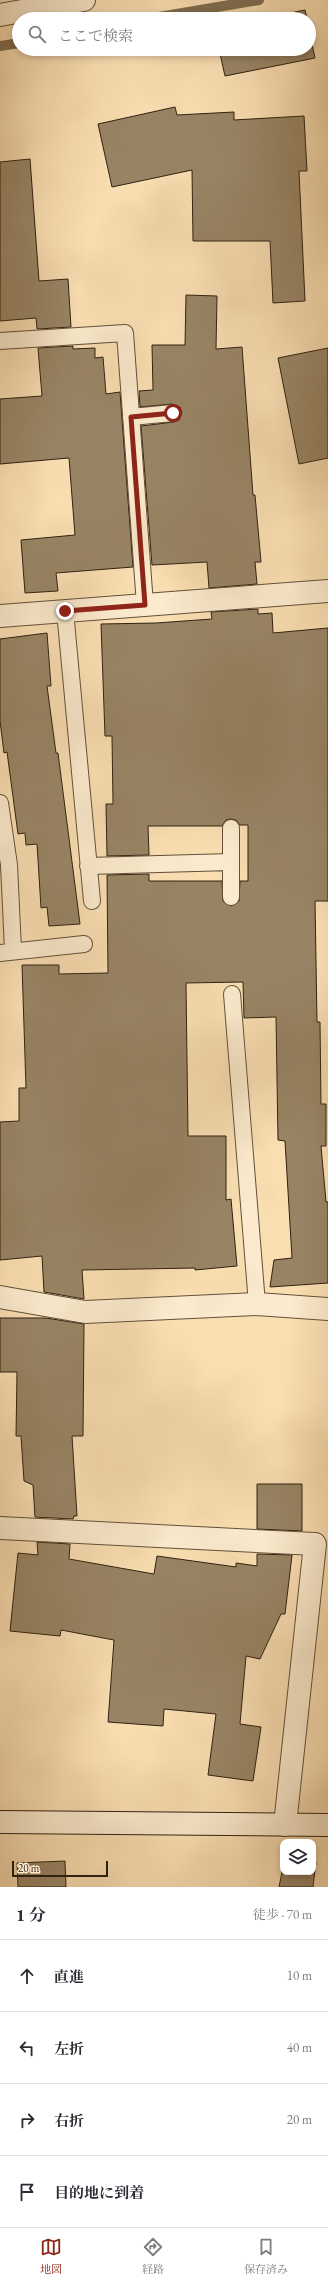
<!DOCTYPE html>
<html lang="ja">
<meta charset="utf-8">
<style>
body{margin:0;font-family:"EB Garamond","Noto Serif JP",serif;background:#f7f7f7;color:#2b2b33}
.controls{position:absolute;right:12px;bottom:12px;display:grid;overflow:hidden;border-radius:8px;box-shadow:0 2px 6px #0003}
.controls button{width:36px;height:36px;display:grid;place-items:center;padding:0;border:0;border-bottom:1px solid #e1e1e2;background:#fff;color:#2b2b33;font:20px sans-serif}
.scale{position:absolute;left:12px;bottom:10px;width:96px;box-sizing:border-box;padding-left:4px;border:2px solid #2f2211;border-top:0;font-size:11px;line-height:14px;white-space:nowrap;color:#2f2211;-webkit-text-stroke:3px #fbeacd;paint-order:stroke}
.stop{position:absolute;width:12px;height:12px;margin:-9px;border:3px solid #8f2418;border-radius:50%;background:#fff}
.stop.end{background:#8f2418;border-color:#fff;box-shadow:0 1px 4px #0008}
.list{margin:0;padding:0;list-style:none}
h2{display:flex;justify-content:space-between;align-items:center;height:52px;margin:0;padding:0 16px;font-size:17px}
h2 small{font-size:13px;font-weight:400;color:#7c7c81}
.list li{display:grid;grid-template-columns:26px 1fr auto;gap:12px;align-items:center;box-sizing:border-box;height:72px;padding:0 16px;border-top:1px solid #e1e1e2}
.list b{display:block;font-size:15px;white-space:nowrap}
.list em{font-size:13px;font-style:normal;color:#7c7c81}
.icon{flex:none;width:22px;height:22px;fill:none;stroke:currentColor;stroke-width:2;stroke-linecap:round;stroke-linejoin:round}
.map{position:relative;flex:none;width:328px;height:1887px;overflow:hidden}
.search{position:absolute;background:#fff;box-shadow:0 2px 6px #0003;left:12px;right:12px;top:12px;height:44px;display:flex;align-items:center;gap:10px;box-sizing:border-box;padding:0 14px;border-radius:22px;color:#7c7c81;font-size:15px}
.sheet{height:340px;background:#fff}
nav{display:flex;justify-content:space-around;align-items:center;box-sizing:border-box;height:56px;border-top:1px solid #e1e1e2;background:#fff;font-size:11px;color:#7c7c81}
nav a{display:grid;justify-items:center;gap:2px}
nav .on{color:#8f2418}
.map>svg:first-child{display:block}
</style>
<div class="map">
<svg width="328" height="1887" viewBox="0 0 328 1887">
<rect width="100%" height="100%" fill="#f9deb2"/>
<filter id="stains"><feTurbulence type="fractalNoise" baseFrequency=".005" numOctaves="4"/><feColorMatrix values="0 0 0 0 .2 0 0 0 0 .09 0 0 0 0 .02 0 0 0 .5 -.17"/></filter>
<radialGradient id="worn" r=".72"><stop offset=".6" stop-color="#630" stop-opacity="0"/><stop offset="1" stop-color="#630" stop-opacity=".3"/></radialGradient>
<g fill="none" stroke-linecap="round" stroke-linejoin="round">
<path stroke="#7f6c51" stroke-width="10" d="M147,19L259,0
M0,46L19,43"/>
</g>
<path fill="#988465" stroke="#2f2211" d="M305,10L307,19H260Z
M309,30L315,58L225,76L219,49H309Z
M175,107L177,115L234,112V120L304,116L307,171H299L305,301L273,303L270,241H193L192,170L112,187L98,124Z
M30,159L39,281L68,279L71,327L37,329L36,318L0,321V162Z
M186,295L217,296L216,349L242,347L253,495H255L261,562H255L257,584L209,588L207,562L152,565L141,426L174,422L179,420L182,412L180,407L172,404L140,407L139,391L153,390L152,345H185Z
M73,346V349L95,348V358L103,357L106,394L120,392L133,567L56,573L58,591L25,593L21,540L75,535L69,458L0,464V399L42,396L38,348Z
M328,348V458L299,464L278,358Z
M258,609V614L272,613L273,633L328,628V901H315L317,1022H320L321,1104H326V1146H321L326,1202H328V1283L270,1287L274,1260L292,1258L285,1141L278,1140L276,1017L244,1018L243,982L186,983L188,1136H226V1200L231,1199L237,1266L195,1270V1268L82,1270L84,1299L44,1292L42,1256L0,1260V1122L19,1121V1088H26L22,965H59V974L108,973L107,875L149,874V881H222L223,901L231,906L239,901L240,881H248V825H240L236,820L231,819L226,820L222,826H148L149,855L107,856L106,804H113L112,736H105L101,624L156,623L212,619L211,612Z
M47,633L51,686H47L56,753H58L80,924L49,926L47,907L41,908L37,844L26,845L25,833L18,834L7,752L4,753L0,721V639Z
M0,1318H46L84,1324L83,1436H72L77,1516H74L73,1519L35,1517L33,1485L24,1481L21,1436H16L17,1372H0Z
M257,1484H302V1531L257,1529Z
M37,1542L70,1544L69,1559L154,1574L157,1556L236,1567V1563L257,1566V1554L292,1555L285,1614H281L260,1659L246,1656L240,1724L261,1727L253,1781L208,1775L216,1714L164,1709L163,1726L108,1722L114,1640L61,1630L60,1636L10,1631L18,1553L38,1555Z
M65,1861L66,1887H18L17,1863Z
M313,1862H316L313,1887H279L283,1867V1872H313Z"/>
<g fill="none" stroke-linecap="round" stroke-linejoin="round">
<defs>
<path id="lane" d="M0,341L125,333L145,605
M131,417L173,413
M65,611L92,901
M0,803L9,865L13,950
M231,828V897
M88,866L231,862
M0,953L84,944
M232,994L257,1304"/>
<path id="street" d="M0,15L84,0
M0,616L328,591
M0,1297L85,1312L257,1304L328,1309
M0,1528L315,1544L285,1825"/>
<path id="secondary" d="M0,1822L328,1825"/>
</defs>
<use href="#lane" stroke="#625139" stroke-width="18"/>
<use href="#street" stroke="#625139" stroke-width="24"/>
<use href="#secondary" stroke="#2f2211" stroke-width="24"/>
<use href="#lane" stroke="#fbeacd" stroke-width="16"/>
<use href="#street" stroke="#fbeacd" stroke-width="22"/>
<use href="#secondary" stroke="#fbeacd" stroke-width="22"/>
</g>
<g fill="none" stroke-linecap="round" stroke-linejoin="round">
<path stroke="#8f2418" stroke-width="5" d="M65,611L145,605L131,417L173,413"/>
</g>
<rect width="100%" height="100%" filter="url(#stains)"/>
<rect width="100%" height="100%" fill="url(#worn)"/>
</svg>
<div class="controls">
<button><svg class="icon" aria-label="layers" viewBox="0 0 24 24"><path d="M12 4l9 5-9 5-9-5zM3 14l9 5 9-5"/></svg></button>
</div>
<div class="scale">20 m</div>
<div class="stop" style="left:173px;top:413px"></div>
<div class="stop end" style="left:65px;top:611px"></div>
<div class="search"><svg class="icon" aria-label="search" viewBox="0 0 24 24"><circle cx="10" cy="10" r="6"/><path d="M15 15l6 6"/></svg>ここで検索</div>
</div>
<section class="sheet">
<h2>1 分<small>徒歩 · 70 m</small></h2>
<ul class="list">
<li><svg class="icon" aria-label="ahead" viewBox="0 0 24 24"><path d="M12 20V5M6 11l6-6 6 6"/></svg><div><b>直進</b></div><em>10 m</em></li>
<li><svg class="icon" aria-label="left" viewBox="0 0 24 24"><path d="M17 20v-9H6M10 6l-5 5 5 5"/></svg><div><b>左折</b></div><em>40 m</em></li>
<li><svg class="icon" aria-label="right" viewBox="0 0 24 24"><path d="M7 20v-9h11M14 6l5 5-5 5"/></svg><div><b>右折</b></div><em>20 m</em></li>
<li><svg class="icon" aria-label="arrive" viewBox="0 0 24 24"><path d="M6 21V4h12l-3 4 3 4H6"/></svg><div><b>目的地に到着</b></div></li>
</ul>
</section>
<nav>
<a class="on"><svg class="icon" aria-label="map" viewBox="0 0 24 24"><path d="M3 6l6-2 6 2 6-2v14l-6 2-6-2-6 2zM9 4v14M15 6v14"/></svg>地図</a>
<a><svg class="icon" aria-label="directions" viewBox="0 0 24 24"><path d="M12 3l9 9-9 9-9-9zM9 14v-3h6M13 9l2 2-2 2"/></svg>経路</a>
<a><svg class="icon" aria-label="saved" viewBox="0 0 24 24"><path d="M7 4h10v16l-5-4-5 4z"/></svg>保存済み</a>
</nav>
